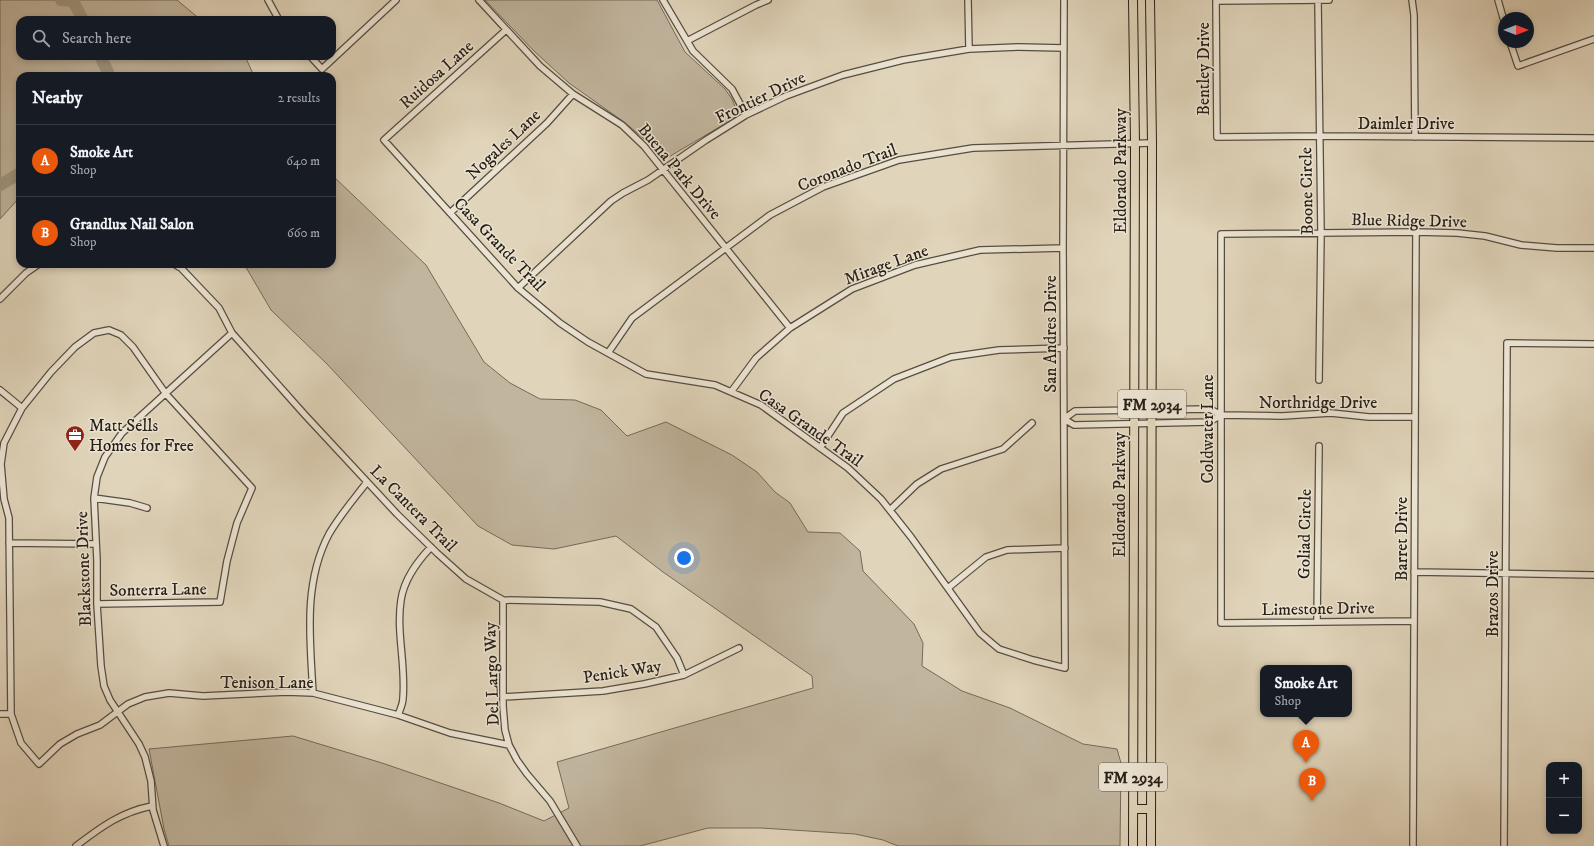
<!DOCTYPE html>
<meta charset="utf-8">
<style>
body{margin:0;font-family:"IM FELL DW Pica",serif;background:#20242c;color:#f1f3f6}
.controls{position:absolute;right:12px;bottom:12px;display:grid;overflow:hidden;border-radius:8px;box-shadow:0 2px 6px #0003}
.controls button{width:36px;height:36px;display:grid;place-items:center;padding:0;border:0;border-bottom:1px solid #363941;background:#171b24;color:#f1f3f6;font:20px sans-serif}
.compass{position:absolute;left:1498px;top:12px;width:36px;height:36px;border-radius:50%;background:#171b24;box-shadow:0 2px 6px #0003;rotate:90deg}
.you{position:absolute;left:684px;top:558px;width:14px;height:14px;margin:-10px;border:3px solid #fff;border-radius:50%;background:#1a73e8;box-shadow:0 0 0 6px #1a73e833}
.badge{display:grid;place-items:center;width:26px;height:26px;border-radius:50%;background:#ea580c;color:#fff;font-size:13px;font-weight:700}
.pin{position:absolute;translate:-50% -33px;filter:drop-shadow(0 1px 2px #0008)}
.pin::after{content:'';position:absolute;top:21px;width:14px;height:12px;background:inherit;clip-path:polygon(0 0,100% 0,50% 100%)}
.popup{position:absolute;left:1260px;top:665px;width:92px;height:52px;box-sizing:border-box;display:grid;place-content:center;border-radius:8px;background:#171b24;filter:drop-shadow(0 1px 3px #0005);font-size:13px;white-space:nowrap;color:#9ea1a6}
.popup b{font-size:15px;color:#f1f3f6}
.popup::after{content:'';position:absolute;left:50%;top:100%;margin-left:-8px;border:8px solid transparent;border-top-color:#171b24}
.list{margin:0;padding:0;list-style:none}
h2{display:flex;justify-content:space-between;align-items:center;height:52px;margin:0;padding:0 16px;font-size:17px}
h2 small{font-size:13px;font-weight:400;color:#9ea1a6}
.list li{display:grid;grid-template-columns:26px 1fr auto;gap:12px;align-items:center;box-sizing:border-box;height:72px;padding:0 16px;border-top:1px solid #363941}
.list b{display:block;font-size:15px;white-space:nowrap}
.list p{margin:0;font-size:13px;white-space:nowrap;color:#9ea1a6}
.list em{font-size:13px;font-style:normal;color:#9ea1a6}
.icon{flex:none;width:22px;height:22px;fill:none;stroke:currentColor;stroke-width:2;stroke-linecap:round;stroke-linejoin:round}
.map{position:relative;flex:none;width:1594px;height:846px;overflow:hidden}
.search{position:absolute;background:#171b24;box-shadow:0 2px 6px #0003;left:16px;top:16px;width:320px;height:44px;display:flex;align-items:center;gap:10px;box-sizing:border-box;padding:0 14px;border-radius:12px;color:#9ea1a6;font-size:15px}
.panel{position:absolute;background:#171b24;box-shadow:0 2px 6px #0003;left:16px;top:72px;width:320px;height:196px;border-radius:12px}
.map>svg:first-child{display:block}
</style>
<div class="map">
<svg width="1594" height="846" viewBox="0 0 1594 846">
<rect width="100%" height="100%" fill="#e0d4ba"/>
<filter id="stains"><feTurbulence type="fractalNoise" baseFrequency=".005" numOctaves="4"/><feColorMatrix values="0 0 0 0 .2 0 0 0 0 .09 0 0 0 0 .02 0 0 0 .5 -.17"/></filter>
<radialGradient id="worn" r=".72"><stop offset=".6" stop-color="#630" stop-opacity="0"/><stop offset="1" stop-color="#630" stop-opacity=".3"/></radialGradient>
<path fill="#c1b59e" stroke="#746a5a" d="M0,0H177L201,20H20V56H245L254,76H20V197L0,219Z
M485,0H657L685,52L725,89L732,99L738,114L733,119L667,158L624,122L569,83L535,52Z
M332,175L426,265L484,362L510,383L540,399L575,400L601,410L627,436L666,422L732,455L757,472L775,492L790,503L808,532L840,533L860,551L863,571L914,624L923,643L922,666L962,691L1010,708L1083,744L1117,749L1121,763L1120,846H898L883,840L855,834L761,828H708L640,846H169L164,829L149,749L293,736L382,763L499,803L544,821L569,808L557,762L813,688L812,676L663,572L616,536L554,549L512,545L478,526L327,364L271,310L244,264H332Z"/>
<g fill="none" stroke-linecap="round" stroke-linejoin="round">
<path stroke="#a19783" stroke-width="12" d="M61,0L73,1L83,20
M100,56L108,72L106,76
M0,185L20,173"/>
<defs>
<path id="street" d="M268,0L279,20
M479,0L540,66L573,94L622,125L644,146L790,328
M663,0L693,51L732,89L746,115
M968,0L969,49
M1329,0L1216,1L1217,137L1319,136L1594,138
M1412,0L1414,15L1415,137
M1498,0L1504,21
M1318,1L1321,233L1319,380
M506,30L384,140L518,288L560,323L588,342L646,374L715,385L761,405L848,468L881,499L911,537L980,633L999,649L1033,660L1065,668L1063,248L1064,0
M687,41L756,5L768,0
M1510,42L1518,66L1594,39
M310,56L322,69L396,0
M450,213L547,123L573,94
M174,264L181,268L219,308L232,333L305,415L397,514L437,553L466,579L503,600L600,602L631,609L656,627L677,658L684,675
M518,288L611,201L623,193L648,180L706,140L746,115L786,96L843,75L903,60L969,49L1019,47L1064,48
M0,299L26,273L39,264
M608,353L632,318L770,215L823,187L899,160L973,148L1152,143
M0,390L22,408
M731,392L756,358L790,328L852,289L915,265L980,250L1063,248
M1221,415L1209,422L1074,425L1064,419L1075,411L1210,409L1221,415L1282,416L1331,413L1369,417H1415
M820,448L843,413L894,379L951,357L999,350L1064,348
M94,498L130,503L147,508
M890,510L917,484L941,469L1003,449L1032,423
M9,543L96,544
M1414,572L1594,575
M948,588L986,557L1007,550L1065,548
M503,600V706L505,730L509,745L517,760L527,774L550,801L577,846
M97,604L220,602L227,561L237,523L252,488L166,394L133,347L121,335L109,330L94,333L75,347L51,372L22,408L4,443L1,464L4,499L9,518L11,714L21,743L39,764L60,744L77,734L100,725L128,704L145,697L169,693L203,696L287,692L313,693L398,715L450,733L509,745
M1414,621L1221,623V234L1416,232L1457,233L1485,236L1521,245L1557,248H1594
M1317,622L1319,446
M313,693C310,639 303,583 329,534C340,515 354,499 367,482
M503,697L603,691L644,684L684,675L739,648
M0,714H11
M398,715C400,710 403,704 403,698C406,665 396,632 401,600C404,579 417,562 431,547
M76,846C101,827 121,812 152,806
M164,846L153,810L151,781L145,757L139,744L110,700L104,686L101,666L97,604V560L94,498L97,477L105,457L122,433L232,333
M1413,846L1416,232
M1504,846L1507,343L1594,344"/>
<path id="primary" d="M1150,0L1152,143L1151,846
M1133,809H1151
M1133,846L1135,143L1133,0"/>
</defs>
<use href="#street" stroke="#564d40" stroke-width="8"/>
<use href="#primary" stroke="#282017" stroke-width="10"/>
<use href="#street" stroke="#ebe3d2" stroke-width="5.5"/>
<use href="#primary" stroke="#e0d4ba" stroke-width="8"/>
</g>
<defs>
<symbol id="office-pin" viewBox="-11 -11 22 30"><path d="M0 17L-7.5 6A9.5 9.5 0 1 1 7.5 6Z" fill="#8f2418" stroke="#ebe3d2"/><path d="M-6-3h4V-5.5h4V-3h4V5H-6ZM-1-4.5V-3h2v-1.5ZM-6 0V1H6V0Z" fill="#fff"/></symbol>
</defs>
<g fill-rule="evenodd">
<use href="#office-pin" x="64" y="424" width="22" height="30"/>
</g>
<g text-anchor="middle" stroke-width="3" stroke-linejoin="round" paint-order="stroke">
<g fill="#ebe3d2" stroke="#625a4f" stroke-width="1">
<rect x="1118" y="390" width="68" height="28" rx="3"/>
<rect x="1099" y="763" width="68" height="28" rx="3"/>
</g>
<g font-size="16" font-weight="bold" fill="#282017">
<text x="1152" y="410">FM 2934</text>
<text x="1133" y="783">FM 2934</text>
</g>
<g font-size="17" fill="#282017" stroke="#ebe3d2">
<text transform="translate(1203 69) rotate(-90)" y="6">Bentley Drive</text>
<text transform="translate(436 74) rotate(-42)" y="6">Ruidosa Lane</text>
<text transform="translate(760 97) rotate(-26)" y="6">Frontier Drive</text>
<text x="1406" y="129">Daimler Drive</text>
<text transform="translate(503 144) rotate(-43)" y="6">Nogales Lane</text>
<text transform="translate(847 167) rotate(-21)" y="6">Coronado Trail</text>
<text transform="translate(680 171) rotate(50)" y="6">Buena Park Drive</text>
<text transform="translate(1120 171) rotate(-90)" y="6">Eldorado Parkway</text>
<text transform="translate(1306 191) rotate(-91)" y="6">Boone Circle</text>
<text transform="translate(1409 220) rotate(1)" y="6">Blue Ridge Drive</text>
<text transform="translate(500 244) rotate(46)" y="6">Casa Grande Trail</text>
<text transform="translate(886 264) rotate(-20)" y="6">Mirage Lane</text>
<text transform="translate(1050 334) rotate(-90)" y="6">San Andres Drive</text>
<text x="1318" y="408">Northridge Drive</text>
<text transform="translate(811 427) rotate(35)" y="6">Casa Grande Trail</text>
<text transform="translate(1207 429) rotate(-90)" y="6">Coldwater Lane</text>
<text transform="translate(1119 495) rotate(-90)" y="6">Eldorado Parkway</text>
<text transform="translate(414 508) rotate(45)" y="6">La Cantera Trail</text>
<text transform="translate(1304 534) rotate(-89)" y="6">Goliad Circle</text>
<text transform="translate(1401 539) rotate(-90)" y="6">Barret Drive</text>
<text transform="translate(83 569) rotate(-92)" y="6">Blackstone Drive</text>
<text transform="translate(158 589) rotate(-1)" y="6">Sonterra Lane</text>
<text transform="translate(1492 594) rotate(-90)" y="6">Brazos Drive</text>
<text transform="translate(1318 608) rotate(-1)" y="6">Limestone Drive</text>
<text transform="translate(622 671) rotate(-9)" y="6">Penick Way</text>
<text transform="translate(491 674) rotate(-92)" y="6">Del Largo Way</text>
<text x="267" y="688">Tenison Lane</text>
</g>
<g font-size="17" fill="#282017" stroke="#ebe3d2" text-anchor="start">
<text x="89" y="431">Matt Sells<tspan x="89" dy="20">Homes for Free</tspan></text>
</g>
</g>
<rect width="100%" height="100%" filter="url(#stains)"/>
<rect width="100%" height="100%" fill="url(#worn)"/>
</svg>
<div class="controls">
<button>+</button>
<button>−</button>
</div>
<svg class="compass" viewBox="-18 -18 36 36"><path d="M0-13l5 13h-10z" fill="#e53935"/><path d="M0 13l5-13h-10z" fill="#9ea1a6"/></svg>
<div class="you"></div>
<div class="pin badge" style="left:1306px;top:763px">A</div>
<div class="popup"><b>Smoke Art</b>Shop</div>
<div class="pin badge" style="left:1312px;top:801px">B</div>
<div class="search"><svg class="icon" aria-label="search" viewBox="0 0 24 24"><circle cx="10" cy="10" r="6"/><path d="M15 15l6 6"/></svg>Search here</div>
<section class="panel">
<h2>Nearby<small>2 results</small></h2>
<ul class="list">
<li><span class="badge">A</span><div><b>Smoke Art</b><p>Shop</p></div><em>640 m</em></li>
<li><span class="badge">B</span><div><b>Grandlux Nail Salon</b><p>Shop</p></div><em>660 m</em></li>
</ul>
</section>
</div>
